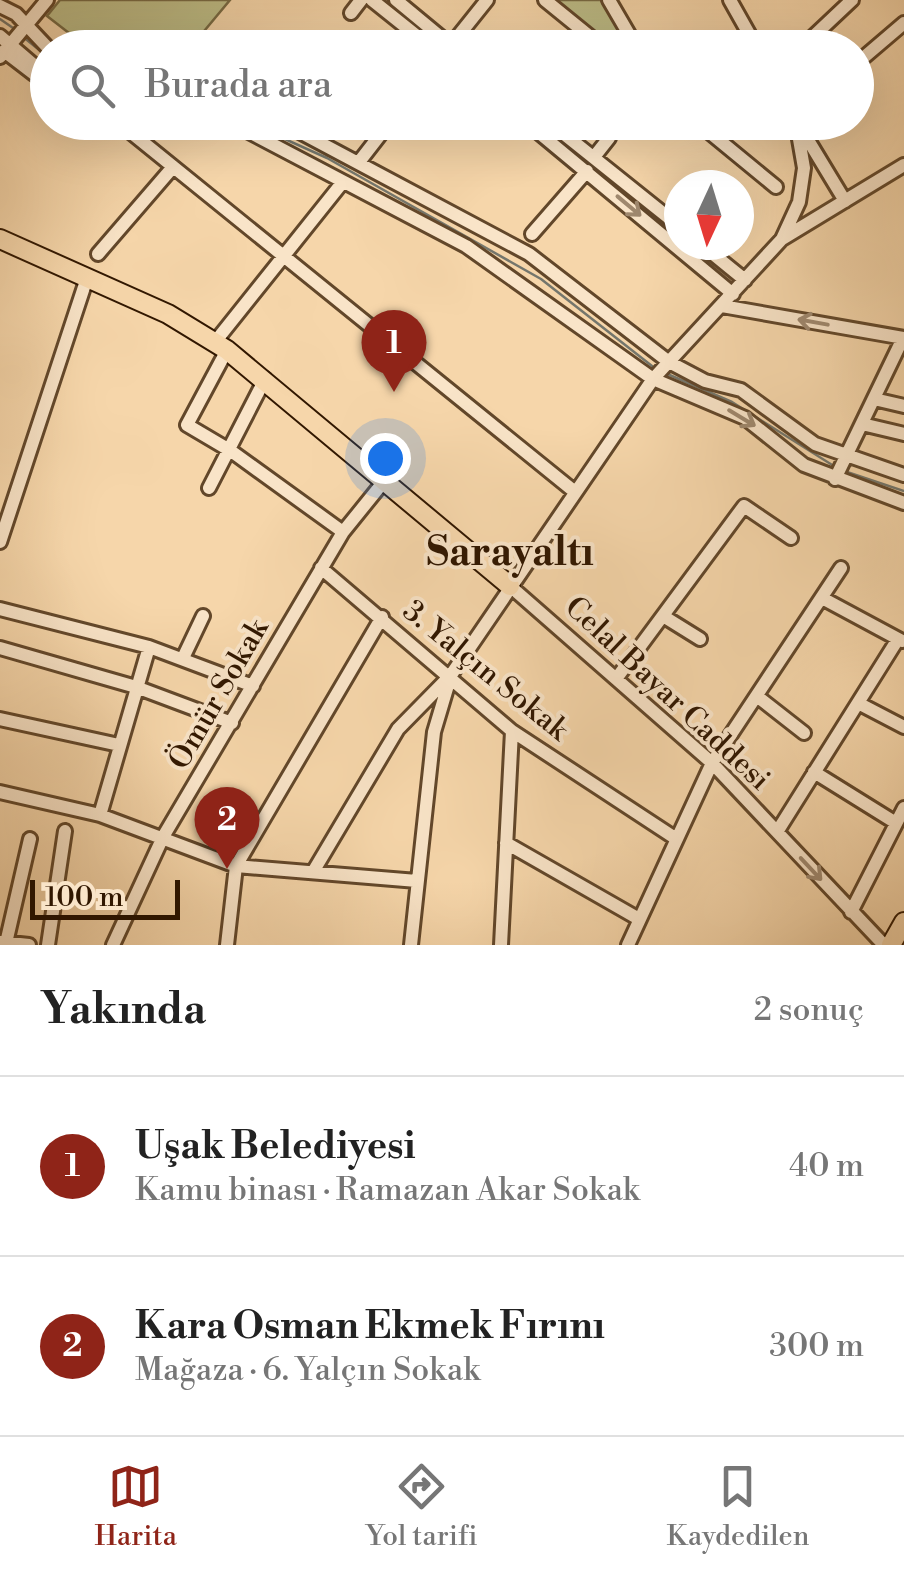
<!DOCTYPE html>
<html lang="tr">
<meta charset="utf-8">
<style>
body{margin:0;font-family:"Libre Bodoni",serif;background:#f6f6f6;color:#222}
.compass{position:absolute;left:664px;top:170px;width:90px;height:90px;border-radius:50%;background:#fff;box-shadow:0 10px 40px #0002;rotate:184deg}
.scale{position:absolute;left:30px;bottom:25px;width:150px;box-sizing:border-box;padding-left:10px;border:5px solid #311700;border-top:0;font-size:28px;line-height:35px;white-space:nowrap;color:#311700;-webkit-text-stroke:8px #f9e4c8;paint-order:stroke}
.you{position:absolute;left:385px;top:458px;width:35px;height:35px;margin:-25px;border:8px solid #fff;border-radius:50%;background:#1a73e8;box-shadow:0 0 0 15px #1a73e833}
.badge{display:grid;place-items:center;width:65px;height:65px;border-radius:50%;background:#8f2418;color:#fff;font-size:32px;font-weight:700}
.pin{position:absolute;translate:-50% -82px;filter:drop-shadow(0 2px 5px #0008)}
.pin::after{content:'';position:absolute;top:52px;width:35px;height:30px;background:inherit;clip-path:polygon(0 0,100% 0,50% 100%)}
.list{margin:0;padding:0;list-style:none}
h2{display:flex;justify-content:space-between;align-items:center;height:130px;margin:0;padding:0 40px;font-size:42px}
h2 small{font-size:32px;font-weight:400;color:#767676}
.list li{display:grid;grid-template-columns:65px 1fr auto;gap:30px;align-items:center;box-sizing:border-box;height:180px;padding:0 40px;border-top:2px solid #e0e0e0}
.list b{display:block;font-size:38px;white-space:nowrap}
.list p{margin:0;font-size:32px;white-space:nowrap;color:#767676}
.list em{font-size:32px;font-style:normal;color:#767676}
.icon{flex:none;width:55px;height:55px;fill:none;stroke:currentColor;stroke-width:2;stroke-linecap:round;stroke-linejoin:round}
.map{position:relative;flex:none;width:904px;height:945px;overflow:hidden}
.search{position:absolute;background:#fff;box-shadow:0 10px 40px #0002;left:30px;right:30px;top:30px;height:110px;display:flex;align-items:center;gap:25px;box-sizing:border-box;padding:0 35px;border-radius:55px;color:#767676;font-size:38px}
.sheet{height:490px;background:#fff}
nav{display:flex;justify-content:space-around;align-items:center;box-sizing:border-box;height:140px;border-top:2px solid #e0e0e0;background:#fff;font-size:28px;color:#767676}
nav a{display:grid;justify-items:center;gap:5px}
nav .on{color:#8f2418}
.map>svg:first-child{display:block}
</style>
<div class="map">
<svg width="904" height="945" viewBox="0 0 904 945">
<rect width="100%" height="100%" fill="#f6d6aa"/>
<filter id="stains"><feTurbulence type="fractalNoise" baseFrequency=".002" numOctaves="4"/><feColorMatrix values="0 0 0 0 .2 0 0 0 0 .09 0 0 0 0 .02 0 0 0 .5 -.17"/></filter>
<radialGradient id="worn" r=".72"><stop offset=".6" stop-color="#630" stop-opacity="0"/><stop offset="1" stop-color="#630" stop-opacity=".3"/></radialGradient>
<path fill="#bdbd88" stroke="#776a44" stroke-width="2.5" d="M60,0H230L190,48L87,47L47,16Z
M550,0H601L629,47H612Z"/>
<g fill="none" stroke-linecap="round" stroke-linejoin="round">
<path stroke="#74766c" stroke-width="2.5" d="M0,19L16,30
M22,36L48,57
M247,122L327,158L541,279L652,366
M665,373L732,402L837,468
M844,471L904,491"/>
<defs>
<path id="minor" d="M372,0L432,48
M396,0L454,48
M545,0L604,48
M609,0L637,48
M730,0L757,48
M0,6L16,14L48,48
M351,13L361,0
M0,36L48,77
M451,45L487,0
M801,48L852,0
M4,51L34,74
M0,57L47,0
M856,64L904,23
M118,122L575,492
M230,122L466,246L653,379L745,418L804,465L904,503
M281,122L529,254L669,362L705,381L741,390L815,444L904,475
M526,122L733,294
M549,122L679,226
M697,122L776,187
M802,130L845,201
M594,157L609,138
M359,162L390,122
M532,234L587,171
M782,239L904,165
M702,245L745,280
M98,254L173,167
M722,306L904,338
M215,342L342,183
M227,350L187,425L231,451L343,532
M874,399L904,406
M862,424L904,434
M835,479L903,338
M209,488L265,379
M0,542L87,278
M321,568L512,731L675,838
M510,586L712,763L884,945
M822,598L902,641
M0,609L149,647L253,686
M663,616L700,639
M0,648L136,687L232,723
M183,658L203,616
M616,679L744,506L791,538
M758,697L804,733
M858,703L904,727
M0,719L119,745
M814,772L896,823
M0,792L100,815L236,866L417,881
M100,815L149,647
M777,832L898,639
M506,843L639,919
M313,872L398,729L449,677
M851,912L904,808
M1,942L29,945
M6,943L30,839
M48,945L65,831
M113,945L163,837L343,532L385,480
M227,945L236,866L382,617
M411,945L434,732L451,675L653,379L782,239L799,202L804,168L796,122
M501,945L512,731
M628,945L712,763L841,568"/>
<path id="major" d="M0,239L168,314L227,350L510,586
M891,945L904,922"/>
</defs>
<use href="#minor" stroke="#62472a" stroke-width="18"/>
<use href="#major" stroke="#311700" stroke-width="22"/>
<use href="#minor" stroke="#f9e4c8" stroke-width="12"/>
<use href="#major" stroke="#f6d6aa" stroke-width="18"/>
</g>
<defs><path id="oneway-shaft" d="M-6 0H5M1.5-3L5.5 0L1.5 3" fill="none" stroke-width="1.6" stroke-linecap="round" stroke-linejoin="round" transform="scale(2.5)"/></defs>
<g stroke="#9f886e">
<use href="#oneway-shaft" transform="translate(629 206) rotate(40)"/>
<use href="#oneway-shaft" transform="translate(813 322) rotate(-170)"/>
<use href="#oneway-shaft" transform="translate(742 418) rotate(31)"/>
<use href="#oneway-shaft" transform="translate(811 869) rotate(47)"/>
</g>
<g text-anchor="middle" stroke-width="8" stroke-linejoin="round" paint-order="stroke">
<g font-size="30" fill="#311700" stroke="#f9e4c8">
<text transform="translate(486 670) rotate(39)" y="10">3. Yalçın Sokak</text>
<text transform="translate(668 693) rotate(43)" y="10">Celal Bayar Caddesi</text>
<text transform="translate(218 694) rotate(-60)" y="10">Ömür Sokak</text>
</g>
<g font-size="40" font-weight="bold" fill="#311700" stroke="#f9e4c8">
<text x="510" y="565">Sarayaltı</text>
</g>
</g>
<rect width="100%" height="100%" filter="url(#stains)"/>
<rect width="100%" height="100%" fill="url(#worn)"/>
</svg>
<svg class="compass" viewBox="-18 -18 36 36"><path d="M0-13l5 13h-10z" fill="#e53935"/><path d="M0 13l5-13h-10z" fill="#767676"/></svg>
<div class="scale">100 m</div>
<div class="you"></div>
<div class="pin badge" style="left:394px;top:392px">1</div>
<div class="pin badge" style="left:227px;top:869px">2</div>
<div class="search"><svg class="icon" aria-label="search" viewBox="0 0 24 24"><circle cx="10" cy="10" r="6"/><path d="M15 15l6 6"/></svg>Burada ara</div>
</div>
<section class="sheet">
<h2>Yakında<small>2 sonuç</small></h2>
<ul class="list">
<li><span class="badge">1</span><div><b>Uşak Belediyesi</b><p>Kamu binası · Ramazan Akar Sokak</p></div><em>40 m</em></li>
<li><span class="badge">2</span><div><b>Kara Osman Ekmek Fırını</b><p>Mağaza · 6. Yalçın Sokak</p></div><em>300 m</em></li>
</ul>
</section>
<nav>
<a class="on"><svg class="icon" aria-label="map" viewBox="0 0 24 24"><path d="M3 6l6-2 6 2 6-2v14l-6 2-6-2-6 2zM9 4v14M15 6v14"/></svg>Harita</a>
<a><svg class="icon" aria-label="directions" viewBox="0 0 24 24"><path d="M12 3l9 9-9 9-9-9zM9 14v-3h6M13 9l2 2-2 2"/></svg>Yol tarifi</a>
<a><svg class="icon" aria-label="saved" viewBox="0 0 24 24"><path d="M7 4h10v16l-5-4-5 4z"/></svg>Kaydedilen</a>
</nav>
